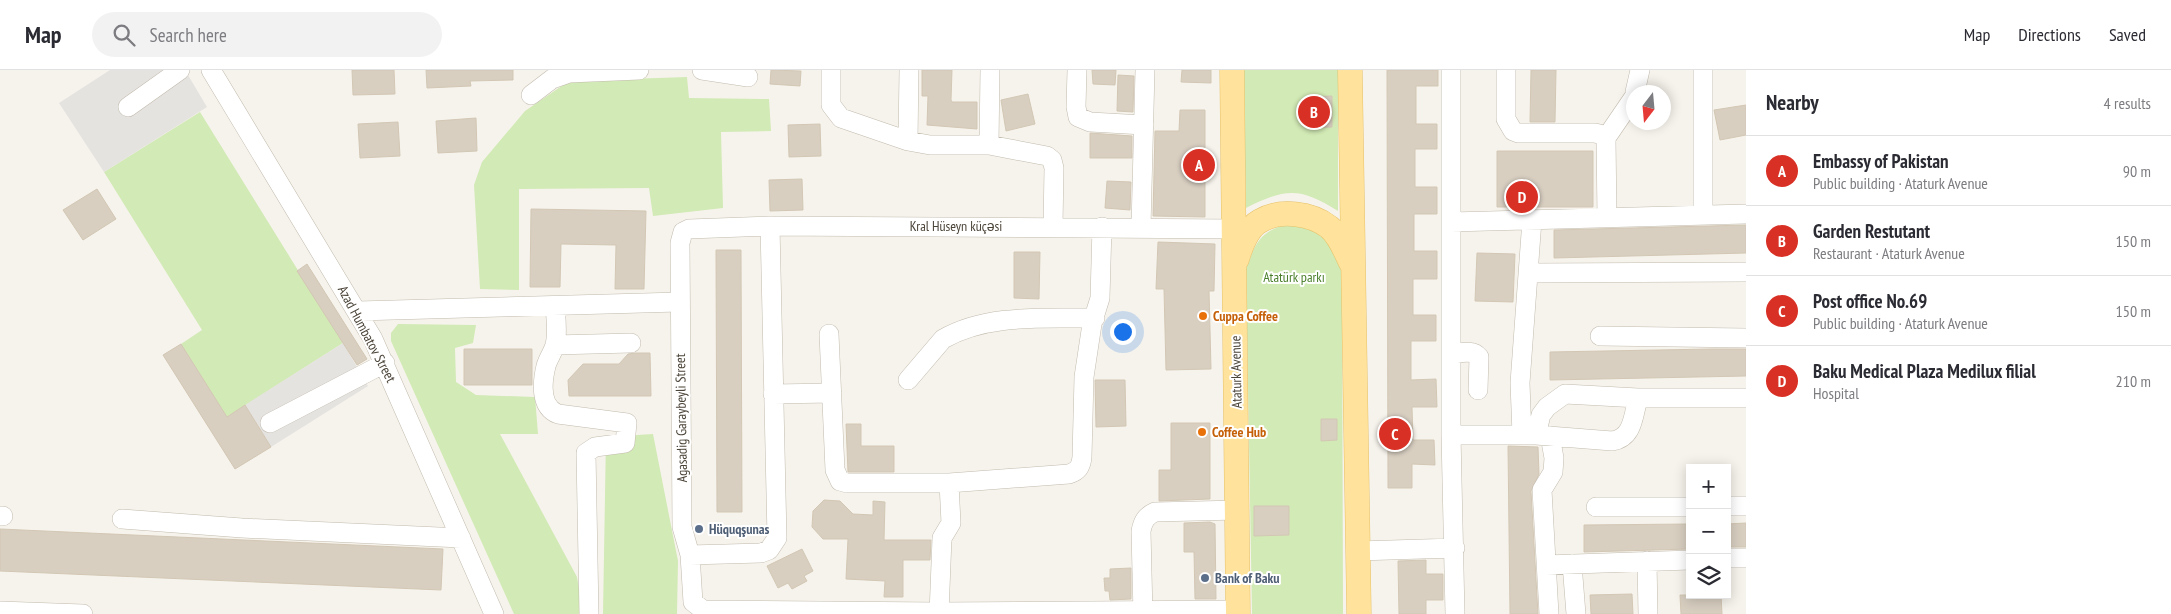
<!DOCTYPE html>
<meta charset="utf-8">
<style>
body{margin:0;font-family:"PT Sans Narrow",sans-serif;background:#f2f2f3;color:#2b2b33}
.controls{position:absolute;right:15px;bottom:15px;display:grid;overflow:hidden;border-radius:0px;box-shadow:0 2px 12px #0003}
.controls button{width:45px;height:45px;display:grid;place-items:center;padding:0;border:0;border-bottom:1px solid #e1e1e2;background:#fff;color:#2b2b33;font:25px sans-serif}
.compass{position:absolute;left:1626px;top:15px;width:45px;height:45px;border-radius:50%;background:#fff;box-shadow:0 2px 12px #0003;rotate:196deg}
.you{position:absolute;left:1122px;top:261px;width:18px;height:18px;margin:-12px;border:4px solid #fff;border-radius:50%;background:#1a73e8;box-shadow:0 0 0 8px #1a73e833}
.badge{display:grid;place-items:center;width:32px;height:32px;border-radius:50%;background:#d93025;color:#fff;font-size:16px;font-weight:700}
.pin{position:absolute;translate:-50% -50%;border:2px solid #fff;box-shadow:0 1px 5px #0006}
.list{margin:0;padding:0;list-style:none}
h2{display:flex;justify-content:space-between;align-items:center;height:65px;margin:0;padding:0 20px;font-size:21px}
h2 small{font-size:16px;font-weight:400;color:#7c7c81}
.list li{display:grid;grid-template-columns:32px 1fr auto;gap:15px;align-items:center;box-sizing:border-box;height:70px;padding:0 20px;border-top:1px solid #e1e1e2}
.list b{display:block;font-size:19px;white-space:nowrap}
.list p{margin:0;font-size:16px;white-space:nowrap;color:#7c7c81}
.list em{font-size:16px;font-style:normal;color:#7c7c81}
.icon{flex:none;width:28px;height:28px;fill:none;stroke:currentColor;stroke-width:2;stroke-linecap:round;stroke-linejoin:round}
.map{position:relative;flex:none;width:1746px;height:544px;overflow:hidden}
header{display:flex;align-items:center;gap:30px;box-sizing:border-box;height:70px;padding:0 25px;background:#fff;border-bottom:1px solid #e1e1e2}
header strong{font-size:24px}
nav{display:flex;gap:28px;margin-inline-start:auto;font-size:18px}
.search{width:350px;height:45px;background:#f2f2f3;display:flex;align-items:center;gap:12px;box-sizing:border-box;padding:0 18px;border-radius:28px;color:#7c7c81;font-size:19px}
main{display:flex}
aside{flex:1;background:#fff}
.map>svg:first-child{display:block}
</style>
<header>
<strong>Map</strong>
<div class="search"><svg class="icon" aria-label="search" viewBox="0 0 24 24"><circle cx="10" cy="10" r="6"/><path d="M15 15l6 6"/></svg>Search here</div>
<nav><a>Map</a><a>Directions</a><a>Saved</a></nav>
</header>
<main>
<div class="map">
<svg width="1746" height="544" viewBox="0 0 1746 544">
<rect width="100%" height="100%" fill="#f6f3ec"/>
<path fill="#d2eab5" d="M1243,0H1338V141C1300,117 1286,118 1246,138Z
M687,7L689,28L769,29L771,61L721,62L723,138L653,146L649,118L519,119V220L480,219L474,115L482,92L525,41L569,11Z
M200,42L343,273L227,347L181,274L202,260L104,102Z
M1283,155C1322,157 1330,164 1342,201L1343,544H1252L1246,199C1255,175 1258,164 1283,155Z
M398,254L476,255L473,273L455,278L456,312L476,325L535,327L538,364H500L577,507L583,544H514L391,271V263Z
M653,364L678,491L677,544H603L606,367Z"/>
<path fill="#e5e3e0" d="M110,0H185L207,37L104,102L59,33Z
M343,273L368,316L271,377L245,335Z"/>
<path fill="#d8cfc1" stroke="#d3c7b4" d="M352,0H394L395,24L353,25Z
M426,0H513V10L470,11L471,16L427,18Z
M771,0L801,1L800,16L770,14Z
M922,0H952L951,30L952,32H977V59L927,55L928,26H922Z
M1092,0H1116L1115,15L1093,14Z
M1182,0H1211V13L1181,12Z
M1387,0H1438V16H1416V54H1437V79H1415V117H1437V144H1414V181H1437V209H1413V245H1436V271H1411V310L1436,309L1437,337H1412L1413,370H1434L1435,395L1412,394V418H1388Z
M1531,0H1556L1555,52H1530Z
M1118,5L1134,6L1133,42L1117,41Z
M1028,24L1035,54L1006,61L1001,30Z
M1332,26V57L1307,58L1306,27Z
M1746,35V65L1720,70L1714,40Z
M1180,40H1205V147L1153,146L1155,61H1179Z
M476,48L477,81L438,83L436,51Z
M398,52L400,86L360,88L358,54Z
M820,54L821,86L789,87L788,55Z
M1090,63L1132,66V88H1090Z
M1497,81H1593V137H1497Z
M802,109L803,140L770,141L769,110Z
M1107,111L1131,112L1130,140L1105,138Z
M97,119L116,149L83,170L63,140Z
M531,139L646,141L644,219H615L616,175L561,174L560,217H530Z
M1746,155V183L1554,188V160Z
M1158,172L1215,174L1214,221H1209L1211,299L1166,300L1164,219H1156Z
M716,180H741L742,442H717Z
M1014,182H1040L1039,229L1014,228Z
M1477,183L1515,184L1513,232L1475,231Z
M307,194L367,289L357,295L297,201Z
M181,274L227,347L245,335L271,377L235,399L163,285Z
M464,279H532V315H464Z
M1711,279H1746V306L1550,310V282Z
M636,283H650L651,326H569L568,310L583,294H619L628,284Z
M1095,310H1125L1126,356L1096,357Z
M1321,349H1337V370L1321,371Z
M1171,353H1210V429L1159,431V400H1171Z
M846,354H861V376H894V402H848Z
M1508,376L1538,377L1539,404L1531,421L1538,544H1510Z
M824,430L840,431L853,444L873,445V431L885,432L884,470H931L930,490H903V527H884L885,511L846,509L848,469H823L812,457L813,441Z
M1254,436H1289V465L1254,466Z
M1210,452L1215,454L1216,529H1195L1194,482H1184V453Z
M1746,453V477H1727V454Z
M1690,454V479L1584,482V455Z
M0,459L443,479L441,520L0,501Z
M802,479L813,501L804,506L807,511L792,519L788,513L778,518L767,496Z
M1426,490V504H1443V530H1426V544H1399L1398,491Z
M1131,498V529L1110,530L1109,521H1105L1104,508H1110V499Z
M1632,524L1633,544H1591L1590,525Z
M1680,525H1721L1722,544H1681Z"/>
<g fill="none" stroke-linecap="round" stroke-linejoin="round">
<defs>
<path id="minor" d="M211,0L373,269L494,544
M702,0L748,7
M831,0V35L841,48L908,71L930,75H989L1047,86L1052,90L1054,98L1053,156
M1077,0L1076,37L1078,47L1090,52L1144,55
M1451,0V365L1455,544
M1506,0V49L1513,61L1518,63H1595L1603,65L1606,68L1607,148
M1703,0V145
M1635,22L1640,0
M531,25L552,9L569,3L639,0
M128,37L180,0
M1606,68L1634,27
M908,71L909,0
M989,75L990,0
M1451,152L1746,144
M1141,157L1145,0
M1234,159L770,156L689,159L683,162L680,173L682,457L690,485L693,532L703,540L939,542L1238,540
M1530,203L1746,202
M555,236C556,249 558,263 555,275C553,282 548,289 546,296C542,313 540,337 558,344L627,353L625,373L595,377L586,383L589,544
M358,241L679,232
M829,264L835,400L840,411L847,413H949L1069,404C1078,401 1081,397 1082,387L1084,307L1092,254L1100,228L1102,157
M1600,266L1746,268
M555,275L631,273
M1451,284C1460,283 1473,279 1479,287L1478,320
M908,310L943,269C988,243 1045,249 1095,248
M773,324L832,323
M270,353L385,293
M1451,365H1536L1612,371C1633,368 1633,347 1638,328
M1522,365L1520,313L1532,150
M1536,365L1541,345L1547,337L1565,324L1638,328H1746
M1727,436H1746
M1596,437H1690
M0,446H3
M122,449L242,458L461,468
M1358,481L1455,478
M690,485L761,483L769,480L777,468L770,156
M1727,488H1746
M1647,491L1648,544
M1572,494L1576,544
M1546,495L1690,490
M0,541L83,544
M939,544L942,468L951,453L949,413
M1143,544L1141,461C1143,451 1146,446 1155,442L1238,440
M1549,544L1542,420L1553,402L1554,388L1550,366"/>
<path id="major" d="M1232,0L1238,544
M1350,0L1359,544
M1237,189C1241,176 1247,158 1260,151C1280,139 1311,143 1329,157C1340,166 1345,181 1351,193"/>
</defs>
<use href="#minor" stroke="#c2bbae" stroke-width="20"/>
<use href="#major" stroke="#e6c16a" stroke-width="25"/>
<use href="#minor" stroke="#fff" stroke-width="19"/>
<use href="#major" stroke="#ffe39c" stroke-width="24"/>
</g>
<g fill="#e8710a" stroke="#fff" stroke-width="2">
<circle cx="1203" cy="246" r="5"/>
<circle cx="1202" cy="362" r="5"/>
</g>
<g fill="#5c6f8a" stroke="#fff" stroke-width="2">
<circle cx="699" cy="459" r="5"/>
<circle cx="1205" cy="508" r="5"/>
</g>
<g text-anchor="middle" stroke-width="4" stroke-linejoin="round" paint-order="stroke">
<g font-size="14" fill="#4b4439" stroke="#fff">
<text x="956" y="161">Kral Hüseyn küçəsi</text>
<text transform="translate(367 264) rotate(62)" y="5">Azad Humbatov Street</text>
<text transform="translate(1236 302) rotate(-91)" y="5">Ataturk Avenue</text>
<text transform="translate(681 348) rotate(-91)" y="5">Agasadig Garaybeyli Street</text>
</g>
<g font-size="14" fill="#4a7f2a" stroke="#fff">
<text x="1294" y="212">Atatürk parkı</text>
</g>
<g font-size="14" font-weight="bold" fill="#c56008" stroke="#fff" text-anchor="start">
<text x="1213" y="251">Cuppa Coffee</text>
<text x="1212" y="367">Coffee Hub</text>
</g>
<g font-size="14" font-weight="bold" fill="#4e5e75" stroke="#fff" text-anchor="start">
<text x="709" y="464">Hüquqşunas</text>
<text x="1215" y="513">Bank of Baku</text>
</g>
</g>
</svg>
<div class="controls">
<button>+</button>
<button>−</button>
<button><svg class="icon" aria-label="layers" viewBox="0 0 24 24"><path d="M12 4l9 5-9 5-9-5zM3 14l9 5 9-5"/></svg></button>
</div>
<svg class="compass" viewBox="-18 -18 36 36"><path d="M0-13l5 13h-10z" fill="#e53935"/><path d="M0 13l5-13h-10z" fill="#7c7c81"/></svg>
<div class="you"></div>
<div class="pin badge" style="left:1199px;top:95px">A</div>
<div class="pin badge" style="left:1314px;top:42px">B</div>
<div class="pin badge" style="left:1395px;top:364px">C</div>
<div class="pin badge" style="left:1522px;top:127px">D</div>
</div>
<aside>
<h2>Nearby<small>4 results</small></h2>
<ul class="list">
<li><span class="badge">A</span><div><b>Embassy of Pakistan</b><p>Public building · Ataturk Avenue</p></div><em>90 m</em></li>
<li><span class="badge">B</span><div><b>Garden Restutant</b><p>Restaurant · Ataturk Avenue</p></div><em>150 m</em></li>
<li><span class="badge">C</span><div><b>Post office No.69</b><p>Public building · Ataturk Avenue</p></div><em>150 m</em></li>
<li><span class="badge">D</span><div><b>Baku Medical Plaza Medilux filial</b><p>Hospital</p></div><em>210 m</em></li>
</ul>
</aside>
</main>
